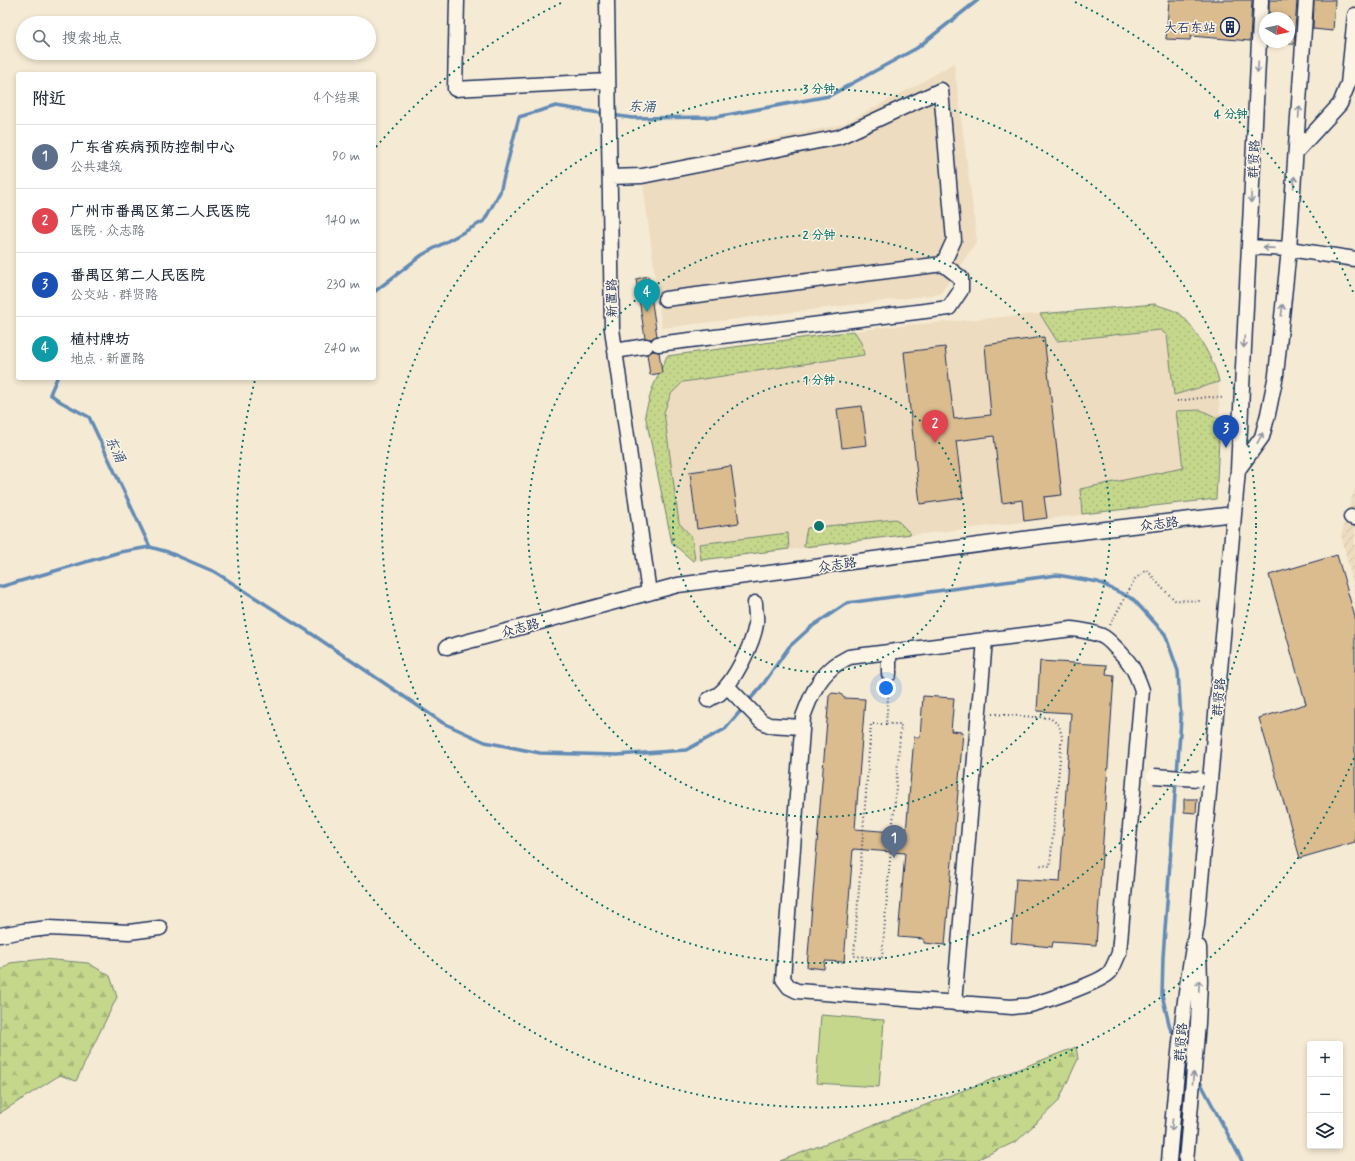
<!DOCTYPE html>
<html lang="zh">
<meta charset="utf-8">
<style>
body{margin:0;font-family:Mynerve,"LXGW WenKai TC",sans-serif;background:#f6f6f7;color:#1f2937}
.controls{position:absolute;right:12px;bottom:12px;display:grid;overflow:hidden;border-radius:4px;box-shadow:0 2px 6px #0003}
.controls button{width:36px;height:36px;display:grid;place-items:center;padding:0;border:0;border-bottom:1px solid #e0e1e3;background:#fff;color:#1f2937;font:20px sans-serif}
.compass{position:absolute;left:1259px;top:12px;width:36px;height:36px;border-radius:50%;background:#fff;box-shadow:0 2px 6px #0003;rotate:99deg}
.you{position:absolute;left:886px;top:688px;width:14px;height:14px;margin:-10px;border:3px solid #fff;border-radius:50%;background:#1a73e8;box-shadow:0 0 0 6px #1a73e833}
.badge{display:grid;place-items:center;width:26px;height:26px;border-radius:50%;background:#2563eb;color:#fff;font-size:13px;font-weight:700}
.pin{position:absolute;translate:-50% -33px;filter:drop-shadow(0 1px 2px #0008)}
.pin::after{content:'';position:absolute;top:21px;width:14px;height:12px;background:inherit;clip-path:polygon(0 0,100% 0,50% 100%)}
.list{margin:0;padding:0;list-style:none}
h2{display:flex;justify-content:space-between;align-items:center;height:52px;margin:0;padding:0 16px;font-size:17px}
h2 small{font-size:13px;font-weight:400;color:#747a83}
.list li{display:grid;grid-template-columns:26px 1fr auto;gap:12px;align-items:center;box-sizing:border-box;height:64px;padding:0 16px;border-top:1px solid #e0e1e3}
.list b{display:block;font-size:15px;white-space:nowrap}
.list p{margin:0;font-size:13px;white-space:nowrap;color:#747a83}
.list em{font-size:13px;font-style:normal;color:#747a83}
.icon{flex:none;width:22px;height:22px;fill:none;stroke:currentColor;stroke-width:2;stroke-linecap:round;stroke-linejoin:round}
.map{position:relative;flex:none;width:1355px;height:1161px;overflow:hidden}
.search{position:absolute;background:#fff;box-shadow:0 2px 6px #0003;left:16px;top:16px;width:360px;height:44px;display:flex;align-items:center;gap:10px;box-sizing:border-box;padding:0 14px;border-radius:22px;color:#747a83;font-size:15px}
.panel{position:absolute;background:#fff;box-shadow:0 2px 6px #0003;left:16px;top:72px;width:360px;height:308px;border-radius:4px}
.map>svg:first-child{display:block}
</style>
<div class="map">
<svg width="1355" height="1161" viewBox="0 0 1355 1161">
<defs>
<pattern id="industrial-furrows" width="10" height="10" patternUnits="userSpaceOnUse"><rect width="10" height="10" fill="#eddcbf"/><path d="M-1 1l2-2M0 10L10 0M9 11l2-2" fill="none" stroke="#cbbda7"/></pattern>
<pattern id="grass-dots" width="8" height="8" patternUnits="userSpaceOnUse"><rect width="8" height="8" fill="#c5d78b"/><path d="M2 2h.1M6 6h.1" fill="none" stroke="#a9b97a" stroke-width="1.8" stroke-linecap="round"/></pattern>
<pattern id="forest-firs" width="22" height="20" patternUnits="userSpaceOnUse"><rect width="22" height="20" fill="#c5d78b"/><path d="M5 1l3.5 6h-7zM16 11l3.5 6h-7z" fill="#a9b97a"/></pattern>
</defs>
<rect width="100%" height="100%" fill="#f5ead4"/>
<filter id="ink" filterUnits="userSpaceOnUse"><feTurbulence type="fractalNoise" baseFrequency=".025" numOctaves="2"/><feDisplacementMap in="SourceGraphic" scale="8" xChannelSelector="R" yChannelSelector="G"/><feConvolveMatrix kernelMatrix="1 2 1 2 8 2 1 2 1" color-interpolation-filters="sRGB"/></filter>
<g filter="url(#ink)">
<path fill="#eddcbf" d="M954,63L977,241L940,294L662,328L641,168L843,124L917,85Z
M1155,304L1181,314L1197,336L1209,354L1218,376L1220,419L1216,499L693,561L672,543L645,414L652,389L667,356L886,327Z"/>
<path fill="url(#industrial-furrows)" d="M1355,488V591L1341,535Z"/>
<path fill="url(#grass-dots)" stroke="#708374" d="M1155,304C1162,307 1176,310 1181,315C1194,325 1217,366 1219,382L1174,395L1167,335L1160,330L1057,341L1040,314Z
M854,331C859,338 863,345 864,355L683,382L671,394L664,412L679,523L692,537L695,560L693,561L672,543L645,414L652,389L667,356Z
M1201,410L1220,419L1216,499L1082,514L1080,489L1183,468L1176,411Z
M896,519L911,534L804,547L805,538L807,528Z
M788,533L789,549L701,560L699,544Z"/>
<path fill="url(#forest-firs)" stroke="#708374" d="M43,959L88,963L110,976L117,997L76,1081L60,1075L3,1111L0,1114V971L10,963Z
M1076,1047L1078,1059L1058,1102L1017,1141L974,1161H780Z"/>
<path fill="#c5d78b" stroke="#708374" d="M821,1015L884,1020L879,1087L816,1083Z"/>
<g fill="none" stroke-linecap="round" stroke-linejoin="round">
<path stroke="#628bb5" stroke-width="3.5" d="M612,115L632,118L716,117L829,96L917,48L978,0
M374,292L422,255L484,221L500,192L519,117L556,106L606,114
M57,378L50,394L61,402L89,417L150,547
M0,587L120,552L150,547L168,552L215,572L306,630L443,723L485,742L540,753L617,755L686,750L725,729L743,708
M747,703L764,683L789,647L811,627L847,603L1057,575L1098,582L1133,599L1165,634L1178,671L1181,719L1177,774
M1176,1038L1170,1028L1162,995L1163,957L1176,781
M1183,1052L1190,1064
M1198,1078L1242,1161"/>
</g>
<path fill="#dbbc8f" stroke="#1b2f5e" d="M1169,0H1252L1250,41L1191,36L1190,40L1166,39Z
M1269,0H1297L1294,44H1289V18H1269Z
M1314,0H1335L1333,31L1313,29Z
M648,276L657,336L651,339L645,338L636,279Z
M1044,337L1062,495L1044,497L1047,518L1024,521L1022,500L1002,503L994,436L956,441L963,498L920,504L904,352L945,347L954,419L991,415L985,345Z
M653,351L659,352L662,373L650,375L647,354Z
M862,406L867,445L842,448L837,409Z
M731,466L739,523L697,529L690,472Z
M1337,555L1355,617V842L1300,858L1259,718L1306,704L1269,575Z
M1040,661L1107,665L1106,675L1114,676L1096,945L1053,942L1052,947L1011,943L1016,879L1060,882L1071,713L1037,711Z
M832,693L841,694L844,698L865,699L855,829L906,833L914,737H920L923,696L954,698L951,731L963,732L945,945L924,943V939L898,937L905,853L853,849L844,962L825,961L824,969L807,967L829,696Z
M1184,799H1197L1196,813L1184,812Z"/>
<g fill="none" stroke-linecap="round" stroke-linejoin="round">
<defs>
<path id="minor" d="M457,0L455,89L608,81
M607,0L612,329L649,593
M1297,151L1340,104L1348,84L1355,15
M610,177L642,176L839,137L941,90L954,240L943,264L665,299
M1249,247L1289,249L1355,259
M658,344L949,308L961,290V278L943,264
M615,351L646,346
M1238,470L1262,437L1268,414L1276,375L1289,249L1306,0
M1351,517L1355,518
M1072,629C1082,630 1092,632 1102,636C1108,639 1112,644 1116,648C1131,663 1135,670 1142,690L1119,953C1116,960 1114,966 1110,972C1102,982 1045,1001 1030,1005C1025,1006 1018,1006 1012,1007L797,991L789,987L783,979L803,717C810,698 817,680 833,667C837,663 844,660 849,657Z
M447,647L678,585L1046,536L1234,514
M889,652V674
M727,686L761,721L769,725L802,727
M708,700C711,698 715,696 719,694C734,682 753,644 756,624C757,618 755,610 755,603
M0,935L23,931L49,928L129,932L160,928
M954,1003L985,640
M1169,1161C1176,1082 1182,1003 1197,925L1238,470L1261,0
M1186,1161L1198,1023L1200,982L1199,947"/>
</defs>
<use href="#minor" stroke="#1b2f5e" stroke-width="17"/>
<path stroke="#1b2f5e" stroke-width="2" stroke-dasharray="1 3" stroke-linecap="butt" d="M1177,401L1208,397L1223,398
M1110,625L1135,579L1147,570L1162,588L1175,600L1200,601
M992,714L1050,718L1059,725L1062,737L1050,866L1039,865
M886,724H871L854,956L882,958L901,724H886L889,686"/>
<use href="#minor" stroke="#fcf5e5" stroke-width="14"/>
<defs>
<path id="minor-bridge" d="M1154,776L1198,779"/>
</defs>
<use href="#minor-bridge" stroke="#1b2f5e" stroke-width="17" stroke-linecap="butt"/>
<use href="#minor-bridge" stroke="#fcf5e5" stroke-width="14"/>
</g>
<defs><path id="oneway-shaft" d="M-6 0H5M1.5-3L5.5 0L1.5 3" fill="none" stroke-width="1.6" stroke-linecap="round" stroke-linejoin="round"/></defs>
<g stroke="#8c92a2">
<use href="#oneway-shaft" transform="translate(1258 67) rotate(93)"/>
<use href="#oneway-shaft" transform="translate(1299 112) rotate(-86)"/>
<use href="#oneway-shaft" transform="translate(1294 182) rotate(-86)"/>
<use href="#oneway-shaft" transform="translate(1251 197) rotate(93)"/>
<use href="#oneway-shaft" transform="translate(1269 248) rotate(-176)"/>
<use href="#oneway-shaft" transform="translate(1282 310) rotate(-84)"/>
<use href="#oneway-shaft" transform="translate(1244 342) rotate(93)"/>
<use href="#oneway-shaft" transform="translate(1260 438) rotate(-62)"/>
<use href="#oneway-shaft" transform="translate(1199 986) rotate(-88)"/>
<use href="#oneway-shaft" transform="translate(1193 1078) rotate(-85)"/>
<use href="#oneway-shaft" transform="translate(1172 1125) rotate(95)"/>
</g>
</g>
<g fill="none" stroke="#0f766e" stroke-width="2" stroke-dasharray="2 4">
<circle cx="819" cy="526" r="146"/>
<circle cx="819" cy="526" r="291"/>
<circle cx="819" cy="526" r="437"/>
<path d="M1354 758A583 583 0 0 1 255 380M376 147A583 583 0 0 1 563 2M1075 2A583 583 0 0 1 1354 294"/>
</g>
<defs>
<symbol id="building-ring" viewBox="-11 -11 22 22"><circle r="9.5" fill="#fcf5e5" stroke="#1b2f5e" stroke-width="1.5"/><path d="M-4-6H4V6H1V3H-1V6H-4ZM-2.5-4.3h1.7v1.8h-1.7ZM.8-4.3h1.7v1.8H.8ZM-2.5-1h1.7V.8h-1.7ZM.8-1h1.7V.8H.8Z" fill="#1b2f5e"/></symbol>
</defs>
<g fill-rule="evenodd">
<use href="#building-ring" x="1219" y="16" width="22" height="22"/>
</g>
<g text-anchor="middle" stroke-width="3" stroke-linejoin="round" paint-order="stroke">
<g font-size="13" fill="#1b2f5e" stroke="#fcf5e5" text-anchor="end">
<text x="1216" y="32">大石东站</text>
</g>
<g font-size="13" fill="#1b2f5e" stroke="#fcf5e5">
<text transform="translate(1253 159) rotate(-87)" y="5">群贤路</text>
<text transform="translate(611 298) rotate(-91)" y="5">新置路</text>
<text transform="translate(1159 523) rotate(-7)" y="5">众志路</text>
<text transform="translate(837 564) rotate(-8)" y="5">众志路</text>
<text transform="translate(520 627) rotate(-15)" y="5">众志路</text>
<text transform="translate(1218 697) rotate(-85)" y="5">群贤路</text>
<text transform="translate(1180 1042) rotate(-85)" y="5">群贤路</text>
</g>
<g font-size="14" font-style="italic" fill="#385582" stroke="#fcf5e5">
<text transform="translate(642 106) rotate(2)" y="5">东涌</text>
<text transform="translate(116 449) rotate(65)" y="5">东涌</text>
</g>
</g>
<circle cx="819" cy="526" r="6" fill="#0f766e" stroke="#fcf5e5" stroke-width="2"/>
<g font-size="12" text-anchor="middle" font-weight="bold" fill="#0f766e" stroke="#fcf5e5" stroke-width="3" stroke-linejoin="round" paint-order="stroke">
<text x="819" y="93">3 分钟</text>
<text x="1231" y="118">4 分钟</text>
<text x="819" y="239">2 分钟</text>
<text x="819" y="384">1 分钟</text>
</g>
</svg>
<div class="controls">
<button>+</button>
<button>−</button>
<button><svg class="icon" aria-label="layers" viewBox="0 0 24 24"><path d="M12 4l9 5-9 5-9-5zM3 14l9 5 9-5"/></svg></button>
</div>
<svg class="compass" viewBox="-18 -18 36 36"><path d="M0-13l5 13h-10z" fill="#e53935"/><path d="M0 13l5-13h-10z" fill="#747a83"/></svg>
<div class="you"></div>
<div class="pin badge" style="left:894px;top:858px;background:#5c6f8a">1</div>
<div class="pin badge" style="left:935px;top:443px;background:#e0444e">2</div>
<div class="pin badge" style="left:1226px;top:448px;background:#1a4fb4">3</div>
<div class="pin badge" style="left:647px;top:312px;background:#0f9aa8">4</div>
<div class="search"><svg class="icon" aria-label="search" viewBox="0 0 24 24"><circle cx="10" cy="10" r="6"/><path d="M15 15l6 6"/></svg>搜索地点</div>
<section class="panel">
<h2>附近<small>4个结果</small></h2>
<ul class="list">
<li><span class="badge" style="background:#5c6f8a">1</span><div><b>广东省疾病预防控制中心</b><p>公共建筑</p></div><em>90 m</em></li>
<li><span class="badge" style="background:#e0444e">2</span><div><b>广州市番禺区第二人民医院</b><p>医院 · 众志路</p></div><em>140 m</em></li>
<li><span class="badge" style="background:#1a4fb4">3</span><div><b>番禺区第二人民医院</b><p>公交站 · 群贤路</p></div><em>230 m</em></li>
<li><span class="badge" style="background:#0f9aa8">4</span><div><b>植村牌坊</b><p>地点 · 新置路</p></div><em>240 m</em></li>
</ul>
</section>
</div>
